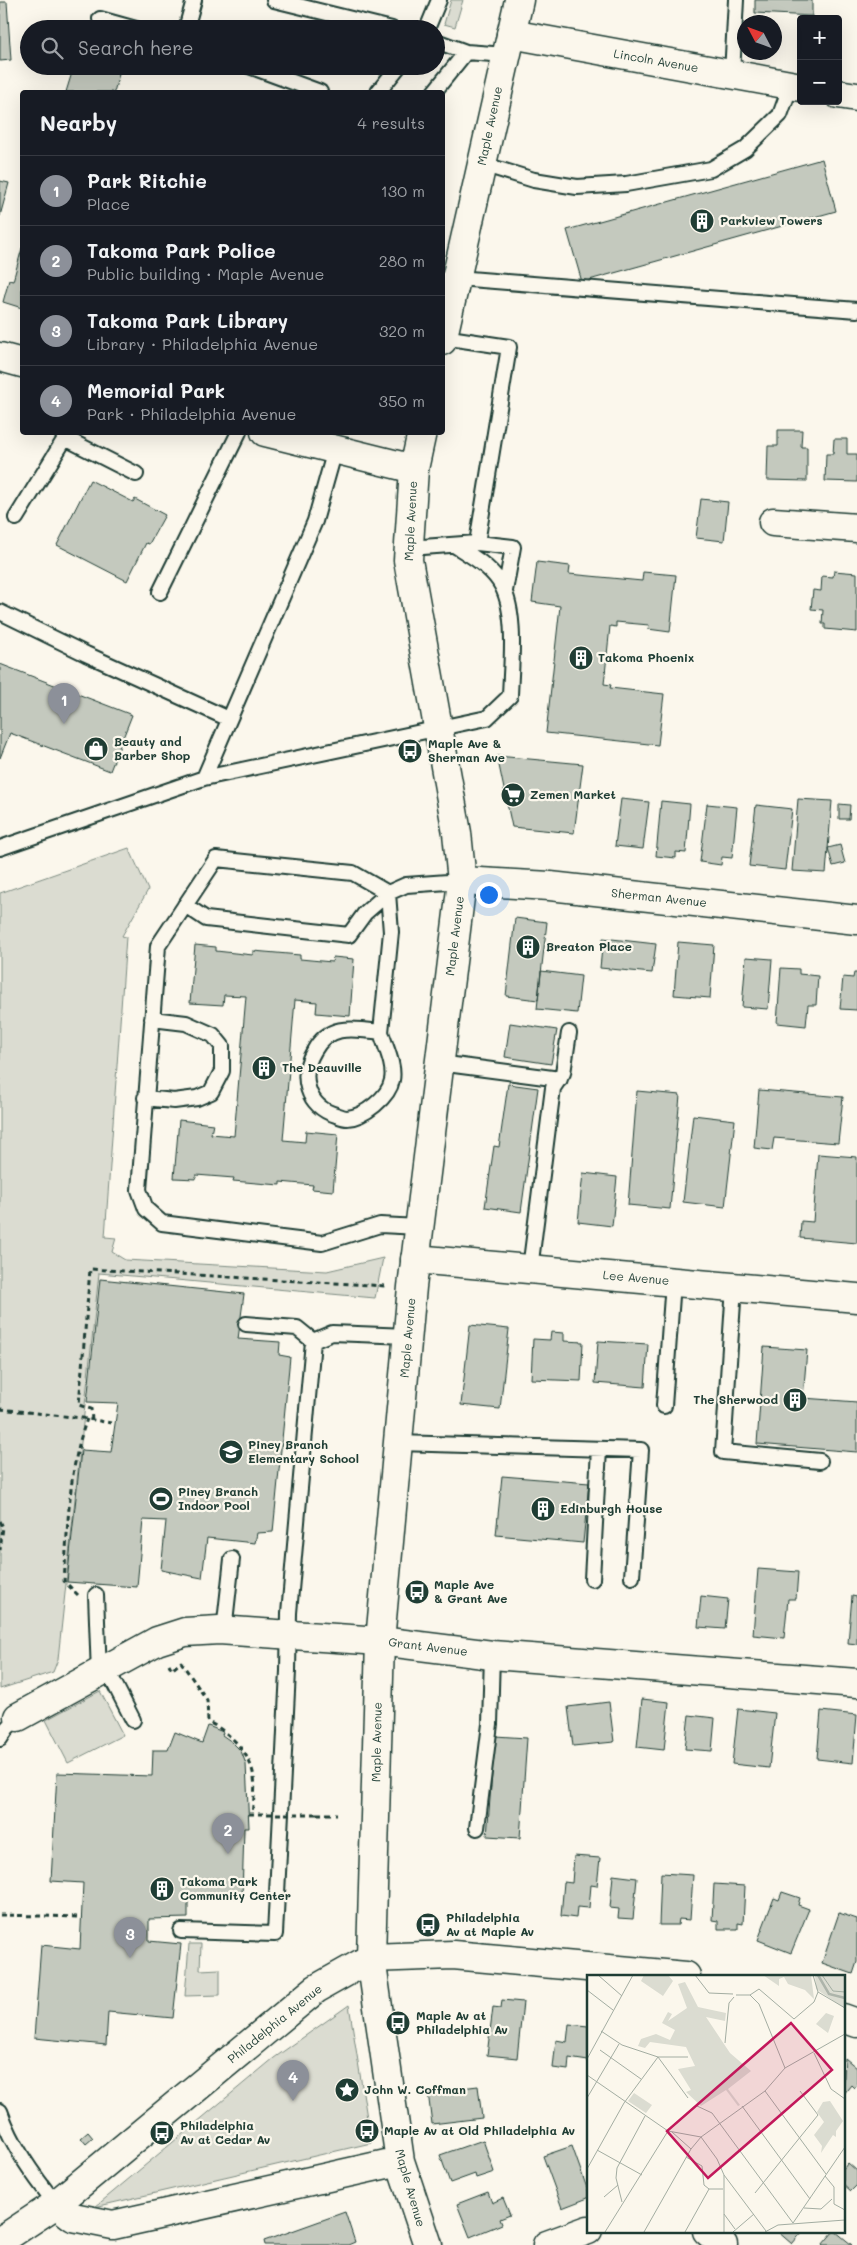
<!DOCTYPE html>
<meta charset="utf-8">
<style>
body{margin:0;font-family:Mali,sans-serif;background:#242831;color:#f1f3f6}
.controls{position:absolute;right:15px;top:15px;display:grid;overflow:hidden;border-radius:5px;box-shadow:0 5px 20px #0002}
.controls button{width:45px;height:45px;display:grid;place-items:center;padding:0;border:0;border-bottom:1px solid #363941;background:#171b24;color:#f1f3f6;font:25px sans-serif}
.compass{position:absolute;left:737px;top:15px;width:45px;height:45px;border-radius:50%;background:#171b24;box-shadow:0 5px 20px #0002;rotate:311deg}
.you{position:absolute;left:488px;top:894px;width:18px;height:18px;margin:-12px;border:4px solid #fff;border-radius:50%;background:#1a73e8;box-shadow:0 0 0 8px #1a73e833}
.badge{display:grid;place-items:center;width:32px;height:32px;border-radius:50%;background:#8c9099;color:#fff;font-size:16px;font-weight:700}
.pin{position:absolute;translate:-50% -41px;filter:drop-shadow(0 1px 2px #0008)}
.pin::after{content:'';position:absolute;top:26px;width:18px;height:15px;background:inherit;clip-path:polygon(0 0,100% 0,50% 100%)}
.list{margin:0;padding:0;list-style:none}
h2{display:flex;justify-content:space-between;align-items:center;height:65px;margin:0;padding:0 20px;font-size:21px}
h2 small{font-size:16px;font-weight:400;color:#9ea1a6}
.list li{display:grid;grid-template-columns:32px 1fr auto;gap:15px;align-items:center;box-sizing:border-box;height:70px;padding:0 20px;border-top:1px solid #363941}
.list b{display:block;font-size:19px;white-space:nowrap}
.list p{margin:0;font-size:16px;white-space:nowrap;color:#9ea1a6}
.list em{font-size:16px;font-style:normal;color:#9ea1a6}
.icon{flex:none;width:28px;height:28px;fill:none;stroke:currentColor;stroke-width:2;stroke-linecap:round;stroke-linejoin:round}
.map{position:relative;flex:none;width:857px;height:2245px;overflow:hidden}
.search{position:absolute;background:#171b24;box-shadow:0 5px 20px #0002;left:20px;top:20px;width:425px;height:55px;display:flex;align-items:center;gap:12px;box-sizing:border-box;padding:0 18px;border-radius:28px;color:#9ea1a6;font-size:19px}
.panel{position:absolute;background:#171b24;box-shadow:0 5px 20px #0002;left:20px;top:90px;width:425px;height:345px;border-radius:5px}
.map>svg:first-child{display:block}
</style>
<div class="map">
<svg width="857" height="2245" viewBox="0 0 857 2245">
<rect width="100%" height="100%" fill="#fbf7ec"/>
<filter id="ink" filterUnits="userSpaceOnUse"><feTurbulence type="fractalNoise" baseFrequency=".02" numOctaves="2"/><feDisplacementMap in="SourceGraphic" scale="10" xChannelSelector="R" yChannelSelector="G"/><feConvolveMatrix kernelMatrix="1 2 1 2 8 2 1 2 1" color-interpolation-filters="sRGB"/></filter>
<g filter="url(#ink)">
<path fill="#dbdcd1" stroke="#7d8c82" d="M451,0H463L455,27L444,24Z
M129,848L148,890L122,936L126,937L105,1237L116,1238L112,1252L125,1260L327,1271L383,1258L375,1298L99,1273L58,1659L53,1672L0,1689V893Z
M100,1691L123,1735L68,1763L46,1720Z
M189,1944H201L200,1970L220,1969V1995L185,1996Z
M349,2005L371,2143L95,2207L274,2058Z"/>
<path fill="#c4c9be" stroke="#1f3d34" d="M755,0H812V16L755,13Z
M0,2H7L11,60L0,61Z
M74,66H127L126,68L121,67L114,92H66Z
M822,159L836,211L582,282L567,230Z
M0,181L9,183L0,216Z
M22,248V308L3,302L9,280L13,281Z
M778,430H802L801,447H807V481L767,480L768,446H778Z
M834,439H847V454H857V482L825,481L826,454H833Z
M90,480L133,502L135,499L165,515L149,544L146,543L127,581L57,545Z
M701,499L728,502L724,541L696,538Z
M537,562L570,566L569,574L642,581L643,572L676,575L670,632L648,629L649,625L616,622V627L610,626L604,684L611,685L610,688L664,694L658,745L546,733L560,606L532,602Z
M834,571L857,573V632L825,629V624H822L823,610L811,609L813,590L821,591L822,576L833,577Z
M0,664L132,715L110,771L10,733L0,758Z
M497,756L583,764L574,833L512,827Z
M621,799L649,802L643,849L615,846Z
M798,799L832,801L826,873L792,871Z
M661,801L690,804L686,853L676,852V858L656,856Z
M707,804L737,807L732,858L722,857L721,865L700,862Z
M839,804L850,805L849,819H839Z
M756,805L792,809L785,870L749,866Z
M840,845L845,863L833,866L828,848Z
M515,918L547,922L538,1000L506,996Z
M603,938L656,944L652,973L600,968Z
M678,942L714,945L710,998L674,995Z
M195,945L216,947V951L253,955V951L300,955V959L332,962L333,957L354,959L350,1016L316,1013L317,1002L295,1000L283,1140L305,1142L306,1131L338,1134L333,1191L312,1189L313,1185L280,1182V1185L233,1181L234,1178L196,1175V1179L174,1178L179,1120L213,1124L211,1134L234,1136L246,996L224,995L223,1005L190,1003Z
M746,957L772,959L768,1009L742,1007Z
M781,968L799,969V974L818,976L816,1005H808L806,1026L777,1023Z
M541,971L581,976L577,1013L537,1009Z
M854,973H857V1010L840,1009L843,977L853,978Z
M510,1023L557,1030L551,1064L505,1057Z
M508,1084L538,1088L521,1212L485,1207L494,1146L499,1147Z
M759,1090L843,1097L838,1143L774,1138L772,1150L754,1148Z
M637,1091L680,1095L670,1209L628,1205Z
M693,1115L735,1120L725,1207L683,1202Z
M818,1154L857,1157V1243L800,1238L801,1221L813,1222Z
M583,1173L617,1177L612,1226L578,1222Z
M100,1279L244,1294L238,1339L280,1342L279,1355L290,1357L273,1532L257,1533L255,1543L207,1538L202,1578L161,1570L166,1521L143,1520L137,1587L67,1582L81,1450L111,1452L118,1403L87,1402Z
M470,1325L509,1329L500,1409L461,1405Z
M551,1332L564,1333V1341L583,1342L581,1381L531,1379L533,1339L550,1340Z
M598,1341L648,1344L645,1387L595,1383Z
M764,1347L807,1350L803,1398L857,1402V1452L757,1444Z
M502,1476L589,1483L583,1543L496,1535Z
M758,1569L798,1572L796,1599H788L784,1638L753,1635Z
M701,1596L728,1599L725,1629L698,1627Z
M852,1596L857,1597V1644L848,1643Z
M642,1699L669,1702L664,1750L637,1747Z
M609,1702L614,1742L573,1746L568,1707Z
M738,1709L775,1713L769,1768L732,1764Z
M821,1711L857,1715L853,1763L817,1759Z
M689,1715L715,1718L712,1751L685,1749Z
M208,1726L223,1732L222,1735L232,1742L241,1751L246,1764L249,1828H244L242,1898L188,1895V1918L149,1919V1941L181,1944L173,2018L108,2012L106,2045L34,2038L41,1945L80,1949L83,1883L51,1881L57,1773L152,1776L153,1750H168L175,1732L202,1743Z
M495,1736L527,1738L520,1838L487,1836Z
M574,1856L600,1858L597,1886L591,1885L589,1908L577,1907L576,1918L561,1916L564,1882L572,1883Z
M661,1873L693,1875L690,1920L679,1919L678,1925H659Z
M613,1875L637,1878L633,1919L618,1918L619,1909L610,1908Z
M714,1884L745,1886L743,1924L738,1923V1929H718V1921L712,1920Z
M782,1892L800,1898L798,1905L809,1909L791,1953L758,1940L774,1898L779,1900Z
M839,1913L857,1919V1962L853,1974L822,1963Z
M502,2000L523,2002L517,2058L487,2055L493,2007L501,2008Z
M569,2024L588,2026V2061L569,2058L568,2070L553,2068L556,2040L567,2042Z
M845,2058L857,2068V2084L854,2088L851,2085L843,2095Z
M478,2086L482,2118L432,2124L428,2092Z
M88,2132L93,2138L86,2144L81,2138Z
M483,2140L494,2172L476,2178L475,2174L450,2183L440,2155Z
M572,2146L588,2191V2198L562,2208L543,2156Z
M848,2163L857,2171V2185L851,2191L843,2184V2169Z
M488,2192L492,2203L503,2198L510,2215L500,2219L502,2224L470,2237L457,2204Z
M345,2212L355,2242L348,2245H265L264,2241Z
M777,2231H803L792,2244Z
M834,2231H835L852,2245H822Z"/>
<g fill="none" stroke-linecap="round" stroke-linejoin="round">
<defs>
<path id="service" d="M274,0L392,29
M100,19L136,29
M186,29L194,0
M427,29L439,0
M436,41L466,52L506,55
M249,66L320,92
M732,74L736,0
M378,92L399,66
M434,92L466,52
M482,164L534,180L577,187L626,184L711,169L745,149L780,115L791,85
M457,278L857,310
M443,337L509,347L477,543
M67,439L136,474
M16,518L69,432
M409,548L477,543L513,547L505,591
M160,592L239,432
M0,612L86,654L229,719
M204,778L315,521L335,450
M0,848L204,778L487,718L510,696C511,664 518,609 499,581C488,565 470,555 454,545
M185,905L206,919L349,935L365,913L388,893
M381,1032C385,1046 395,1065 392,1080C389,1097 364,1117 347,1118C344,1118 339,1116 336,1115C307,1107 299,1076 314,1051C329,1023 354,1029 381,1032L391,932L388,893
M439,1063L560,1079
M145,1098L174,1101L197,1098L211,1092L222,1071V1046L213,1035L186,1023L152,1019
M419,1227L380,1225L322,1243L162,1223L146,1209L139,1190L158,946L216,859L353,873L388,893L406,885L462,881
M530,1269L553,1088L563,1073L569,1033
M734,1287L723,1452L820,1461
M246,1324L297,1328L313,1341
M664,1406L673,1282
M398,1443L641,1450L632,1577
M592,1579L599,1449
M96,1595L99,1674
M224,1631L232,1559
M107,1669L133,1720
M0,1739L7,1728L18,1717
M477,1828L490,1724L492,1655
M181,1931L275,1934L288,1671L289,1613L313,1341L332,1333L408,1336
M0,2111C12,2146 33,2175 56,2204"/>
<path id="minor" d="M511,34L801,87
M838,94L857,97
M0,357L22,363
M265,432L414,469
M773,522L857,528
M462,881L550,886L857,920
M415,1259L857,1298
M18,1717L157,1641L185,1632L219,1630L380,1641L492,1655L857,1683
M371,1958L400,2161L428,2245
M56,2204L73,2217L113,2225L400,2161
M707,2231L723,2245
M547,2245L588,2230"/>
<path id="tertiary" d="M442,341L519,0
M371,1958L380,1641L412,1287L462,881L457,833L408,560L414,469L422,432"/>
<path id="secondary" d="M843,2018L857,2023
M0,2241L56,2204L316,1989L371,1958L453,1955L686,1976"/>
</defs>
<use href="#service" stroke="#1f3d34" stroke-width="18"/>
<use href="#minor" stroke="#1f3d34" stroke-width="31"/>
<use href="#tertiary" stroke="#1f3d34" stroke-width="31"/>
<use href="#secondary" stroke="#1f3d34" stroke-width="31"/>
<path stroke="#1f3d34" stroke-width="3" stroke-dasharray="5 4" stroke-linecap="butt" d="M0,1409L82,1418L111,1423
M92,1420L91,1409L79,1405L90,1269L386,1286
M0,1521L3,1527L0,1550
M78,1595L64,1581C68,1528 68,1469 87,1419
M169,1664L172,1670L181,1662L207,1700L208,1722C230,1732 251,1754 254,1778C256,1789 253,1803 252,1814
M317,1814H337
M0,1915L82,1917"/>
<use href="#service" stroke="#fbf7ec" stroke-width="14"/>
<use href="#minor" stroke="#fbf7ec" stroke-width="28"/>
<use href="#tertiary" stroke="#fbf7ec" stroke-width="28"/>
<use href="#secondary" stroke="#fbf7ec" stroke-width="28"/>
<path stroke="#1f3d34" stroke-width="3" stroke-dasharray="5 4" stroke-linecap="butt" d="M249,1814H317"/>
</g>
</g>
<defs>
<symbol id="building-disc" viewBox="-11 -11 22 22"><circle r="9.5" fill="#1f3d34" stroke="#fbf7ec"/><path d="M-4-6H4V6H1V3H-1V6H-4ZM-2.5-4.3h1.7v1.8h-1.7ZM.8-4.3h1.7v1.8H.8ZM-2.5-1h1.7V.8h-1.7ZM.8-1h1.7V.8H.8Z" fill="#fff"/></symbol>
<symbol id="shop-disc" viewBox="-11 -11 22 22"><circle r="9.5" fill="#1f3d34" stroke="#fbf7ec"/><path d="M-5-2.5h2.3a2.7 3.5 0 0 1 5.4 0H5L5.5 6h-11ZM-1.5-2.5h3a1.5 2.3 0 0 0-3 0Z" fill="#fff"/></symbol>
<symbol id="bus-disc" viewBox="-11 -11 22 22"><circle r="9.5" fill="#1f3d34" stroke="#fbf7ec"/><path d="M-5-6H5V4H4V6H2V4H-2V6H-4V4H-5ZM-3.5-4V0h7V-4ZM-3.5 1.2v1.5H-2V1.2ZM2 1.2v1.5H3.5V1.2Z" fill="#fff"/></symbol>
<symbol id="supermarket-disc" viewBox="-11 -11 22 22"><circle r="9.5" fill="#1f3d34" stroke="#fbf7ec"/><path d="M-6-5.5h2.5l.6 2H6L4.5 2H-2.5L-4.4-4H-6ZM-1.5 3.2a1.3 1.3 0 1 0 .1 0ZM3 3.2a1.3 1.3 0 1 0 .1 0Z" fill="#fff"/></symbol>
<symbol id="school-disc" viewBox="-11 -11 22 22"><circle r="9.5" fill="#1f3d34" stroke="#fbf7ec"/><path d="M0-5L7-2L0 1L-7-2ZM-4 1L0 2.5L4 1V4Q0 6-4 4Z" fill="#fff"/></symbol>
<symbol id="stadium-disc" viewBox="-11 -11 22 22"><circle r="9.5" fill="#1f3d34" stroke="#fbf7ec"/><path d="M0-5a6.5 5 0 1 0 0 10a6.5 5 0 1 0 0-10ZM-3.5-1.8h7v3.6h-7Z" fill="#fff"/></symbol>
<symbol id="sight-disc" viewBox="-11 -11 22 22"><circle r="9.5" fill="#1f3d34" stroke="#fbf7ec"/><path d="M0-6L1.8-2.2L6-1.7L2.9 1.2L3.7 5.4L0 3.3L-3.7 5.4L-2.9 1.2L-6-1.7L-1.8-2.2Z" fill="#fff"/></symbol>
</defs>
<g fill-rule="evenodd">
<use href="#building-disc" x="688" y="207" width="28" height="28"/>
<use href="#building-disc" x="567" y="644" width="28" height="28"/>
<use href="#shop-disc" x="82" y="735" width="28" height="28"/>
<use href="#bus-disc" x="396" y="737" width="28" height="28"/>
<use href="#supermarket-disc" x="499" y="781" width="28" height="28"/>
<use href="#building-disc" x="514" y="933" width="28" height="28"/>
<use href="#building-disc" x="250" y="1054" width="28" height="28"/>
<use href="#building-disc" x="781" y="1386" width="28" height="28"/>
<use href="#school-disc" x="217" y="1438" width="28" height="28"/>
<use href="#stadium-disc" x="147" y="1485" width="28" height="28"/>
<use href="#building-disc" x="529" y="1495" width="28" height="28"/>
<use href="#bus-disc" x="403" y="1578" width="28" height="28"/>
<use href="#building-disc" x="148" y="1875" width="28" height="28"/>
<use href="#bus-disc" x="414" y="1911" width="28" height="28"/>
<use href="#bus-disc" x="384" y="2009" width="28" height="28"/>
<use href="#sight-disc" x="333" y="2076" width="28" height="28"/>
<use href="#bus-disc" x="353" y="2117" width="28" height="28"/>
<use href="#bus-disc" x="148" y="2119" width="28" height="28"/>
</g>
<g text-anchor="middle" stroke-width="4.5" stroke-linejoin="round" paint-order="stroke">
<g font-size="12" fill="#1f3d34" stroke="#fbf7ec">
<text transform="translate(656 61) rotate(10)" y="4">Lincoln Avenue</text>
<text transform="translate(490 126) rotate(-78)" y="4">Maple Avenue</text>
<text transform="translate(411 521) rotate(-87)" y="4">Maple Avenue</text>
<text transform="translate(659 898) rotate(6)" y="4">Sherman Avenue</text>
<text transform="translate(455 936) rotate(-83)" y="4">Maple Avenue</text>
<text transform="translate(636 1278) rotate(5)" y="4">Lee Avenue</text>
<text transform="translate(408 1338) rotate(-85)" y="4">Maple Avenue</text>
<text transform="translate(428 1647) rotate(7)" y="4">Grant Avenue</text>
<text transform="translate(377 1742) rotate(-89)" y="4">Maple Avenue</text>
<text transform="translate(275 2024) rotate(-39)" y="4">Philadelphia Avenue</text>
<text transform="translate(410 2188) rotate(74)" y="4">Maple Avenue</text>
</g>
<g font-size="12" font-weight="bold" fill="#1f3d34" stroke="#fbf7ec" text-anchor="start">
<text x="720" y="225">Parkview Towers</text>
<text x="598" y="662">Takoma Phoenix</text>
<text x="114" y="746">Beauty and<tspan x="114" dy="14">Barber Shop</tspan></text>
<text x="428" y="748">Maple Ave &amp;<tspan x="428" dy="14">Sherman Ave</tspan></text>
<text x="530" y="799">Zemen Market</text>
<text x="546" y="951">Breaton Place</text>
<text x="282" y="1072">The Deauville</text>
<text x="778" y="1404" text-anchor="end">The Sherwood</text>
<text x="248" y="1449">Piney Branch<tspan x="248" dy="14">Elementary School</tspan></text>
<text x="178" y="1496">Piney Branch<tspan x="178" dy="14">Indoor Pool</tspan></text>
<text x="560" y="1513">Edinburgh House</text>
<text x="434" y="1589">Maple Ave<tspan x="434" dy="14">&amp; Grant Ave</tspan></text>
<text x="180" y="1886">Takoma Park<tspan x="180" dy="14">Community Center</tspan></text>
<text x="446" y="1922">Philadelphia<tspan x="446" dy="14">Av at Maple Av</tspan></text>
<text x="416" y="2020">Maple Av at<tspan x="416" dy="14">Philadelphia Av</tspan></text>
<text x="364" y="2094">John W. Coffman</text>
<text x="180" y="2130">Philadelphia<tspan x="180" dy="14">Av at Cedar Av</tspan></text>
<text x="384" y="2135">Maple Av at Old Philadelphia Av</text>
</g>
</g>
<g transform="translate(587 1975)">
<rect width="258" height="258" fill="#fbf7ec"/>
<path d="M57,0H81L86,6L76,21L54,6ZM176,0H224L227,24L218,15L201,9L197,2L192,4V11ZM228,0H257V33L229,14ZM98,7L111,32L139,38L138,46L119,42L143,78L164,96L141,114L153,130L151,131L139,115L114,131L99,117L104,115L91,94L108,91L99,72L63,67L58,73L51,71L54,64L69,59L83,65L88,55L75,48L81,37L85,39L81,46L100,33L91,9ZM239,38L247,41L241,58L229,49ZM47,118L65,130L59,138L41,126ZM243,126L256,146L249,156V162L246,160L234,178L235,171L227,160L237,147L230,137L236,127Z" fill="#dbdcd1"/>
<path fill="none" stroke="#adb4aa" stroke-width="2.5" d="M231,0L242,19L258,23"/>
<path fill="none" stroke="#a3ada2" stroke-width="1" d="M11,0L35,21M108,0L122,18L146,19M226,0L231,17L258,33M235,0L246,16L258,17M0,15L26,35M149,20H163L172,29L198,93M163,20L172,14L207,44L227,27L231,17M14,56L35,70L71,82L101,123M138,68L142,28L147,22M13,75L54,104M227,78L244,114L258,124M0,84L46,0M0,100L81,156L114,162L130,184L137,200L179,256M178,116L239,199M0,123L32,69M110,131L125,138L206,248M155,131L223,224M85,157L104,174M10,175L55,200M99,182L115,191L117,210L122,214H136M0,194L37,128L71,82H101M137,200V257M238,201L247,212V229L258,235M168,218L231,140L213,116M17,222L31,210M35,227L29,203L30,193L58,141M217,233L234,234L245,224M137,239L148,254M206,248L258,172M18,257L81,156M57,257L104,174L114,162L178,116L198,93L258,59M98,257L122,214M146,257L167,239M178,257L191,250L258,245"/>
<path fill="#c2185b" fill-opacity="0.15" stroke="#c2185b" stroke-width="2.5" d="M204,48L245,95L121,203L80,156Z"/>
<rect width="258" height="258" fill="none" stroke="#1f3d34" stroke-width="2.5"/>
</g>
</svg>
<div class="controls">
<button>+</button>
<button>−</button>
</div>
<svg class="compass" viewBox="-18 -18 36 36"><path d="M0-13l5 13h-10z" fill="#e53935"/><path d="M0 13l5-13h-10z" fill="#9ea1a6"/></svg>
<div class="you"></div>
<div class="pin badge" style="left:64px;top:724px">1</div>
<div class="pin badge" style="left:228px;top:1854px">2</div>
<div class="pin badge" style="left:130px;top:1958px">3</div>
<div class="pin badge" style="left:293px;top:2101px">4</div>
<div class="search"><svg class="icon" aria-label="search" viewBox="0 0 24 24"><circle cx="10" cy="10" r="6"/><path d="M15 15l6 6"/></svg>Search here</div>
<section class="panel">
<h2>Nearby<small>4 results</small></h2>
<ul class="list">
<li><span class="badge">1</span><div><b>Park Ritchie</b><p>Place</p></div><em>130 m</em></li>
<li><span class="badge">2</span><div><b>Takoma Park Police</b><p>Public building · Maple Avenue</p></div><em>280 m</em></li>
<li><span class="badge">3</span><div><b>Takoma Park Library</b><p>Library · Philadelphia Avenue</p></div><em>320 m</em></li>
<li><span class="badge">4</span><div><b>Memorial Park</b><p>Park · Philadelphia Avenue</p></div><em>350 m</em></li>
</ul>
</section>
</div>
